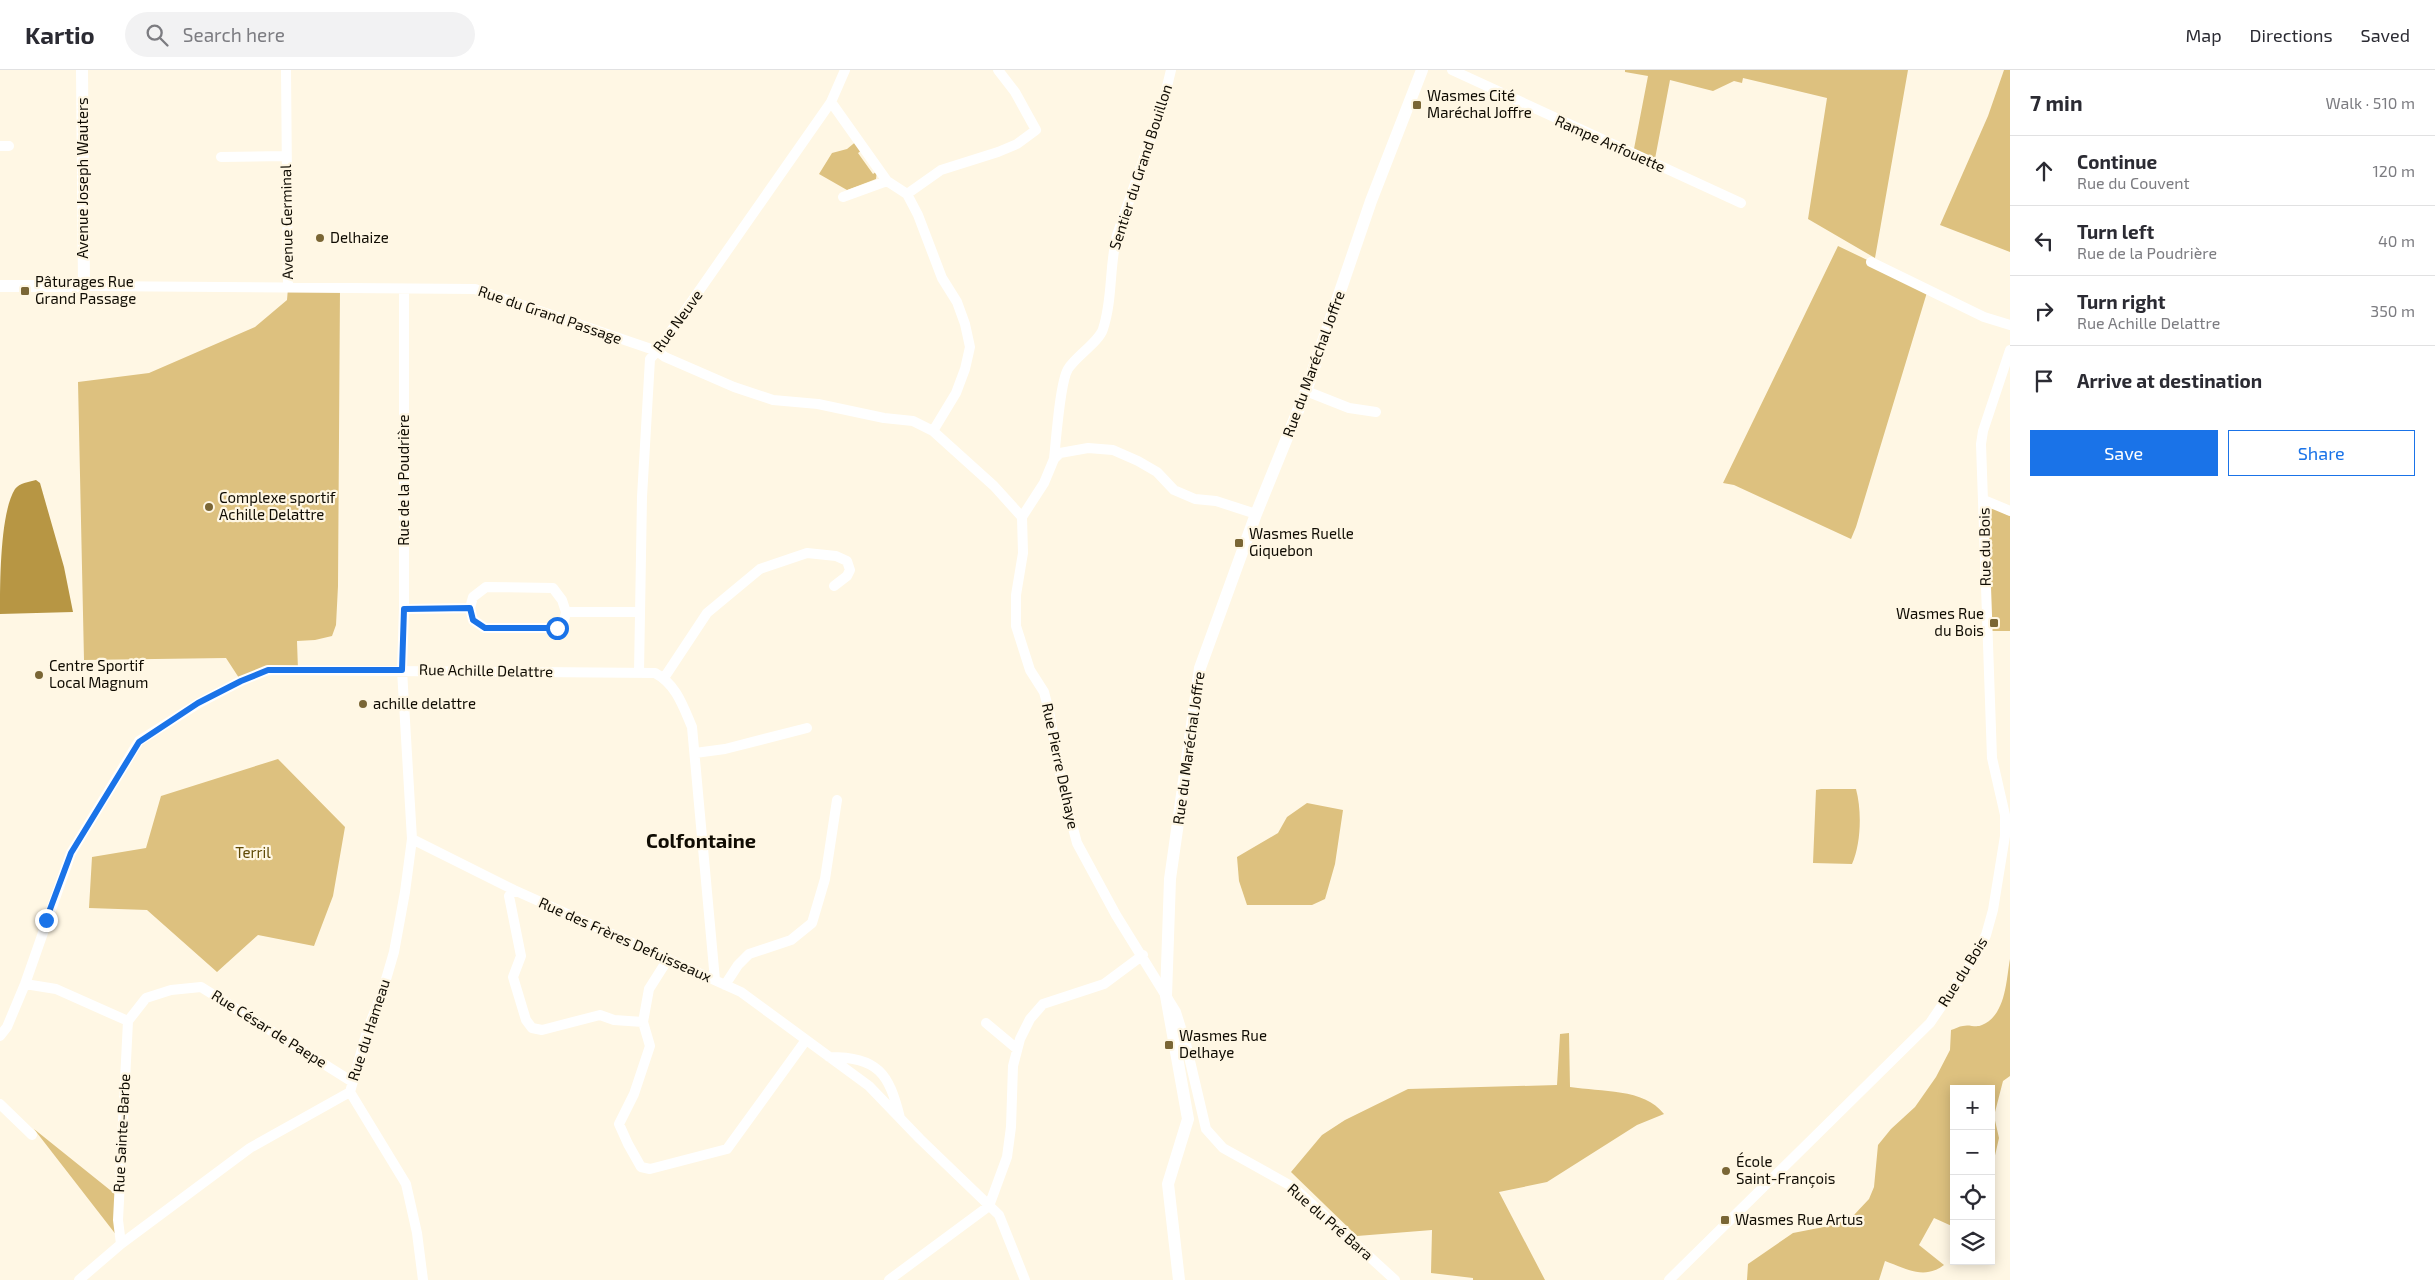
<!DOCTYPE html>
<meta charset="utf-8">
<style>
body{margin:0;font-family:"Exo 2",sans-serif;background:#f2f2f3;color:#2b2b33}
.controls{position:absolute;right:15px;bottom:15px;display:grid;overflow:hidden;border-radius:0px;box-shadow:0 2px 12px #0003}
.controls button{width:45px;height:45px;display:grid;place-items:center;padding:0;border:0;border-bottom:1px solid #e1e1e2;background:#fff;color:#2b2b33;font:25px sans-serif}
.stop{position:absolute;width:15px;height:15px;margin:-11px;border:4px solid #1a73e8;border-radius:50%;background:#fff}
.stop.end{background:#1a73e8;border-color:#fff;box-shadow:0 1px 5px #0008}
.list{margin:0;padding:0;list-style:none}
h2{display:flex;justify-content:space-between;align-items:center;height:65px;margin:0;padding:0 20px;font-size:21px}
h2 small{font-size:16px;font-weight:400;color:#7c7c81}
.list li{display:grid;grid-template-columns:32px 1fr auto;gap:15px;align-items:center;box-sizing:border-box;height:70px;padding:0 20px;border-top:1px solid #e1e1e2}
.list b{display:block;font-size:19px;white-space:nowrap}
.list p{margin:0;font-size:16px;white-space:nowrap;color:#7c7c81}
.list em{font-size:16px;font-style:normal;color:#7c7c81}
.actions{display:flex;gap:10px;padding:15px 20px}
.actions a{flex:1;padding:11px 0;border:1px solid #1a73e8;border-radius:0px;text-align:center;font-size:18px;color:#1a73e8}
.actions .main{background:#1a73e8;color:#fff}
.icon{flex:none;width:28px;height:28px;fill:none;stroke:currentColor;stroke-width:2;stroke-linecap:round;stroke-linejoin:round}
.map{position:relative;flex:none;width:2010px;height:1210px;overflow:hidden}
header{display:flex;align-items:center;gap:30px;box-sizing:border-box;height:70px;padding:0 25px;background:#fff;border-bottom:1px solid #e1e1e2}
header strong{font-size:24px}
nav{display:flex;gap:28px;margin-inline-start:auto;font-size:18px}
.search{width:350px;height:45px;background:#f2f2f3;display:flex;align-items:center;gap:12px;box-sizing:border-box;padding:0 18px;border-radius:28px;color:#7c7c81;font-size:19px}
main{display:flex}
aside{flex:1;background:#fff}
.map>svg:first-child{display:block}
</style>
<header>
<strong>Kartio</strong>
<div class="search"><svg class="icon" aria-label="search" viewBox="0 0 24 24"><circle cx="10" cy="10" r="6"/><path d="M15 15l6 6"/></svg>Search here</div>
<nav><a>Map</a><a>Directions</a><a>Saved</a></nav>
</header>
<main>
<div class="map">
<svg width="2010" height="1210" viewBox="0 0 2010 1210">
<rect width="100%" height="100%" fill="#fff7e4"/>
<path fill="#ddc17f" d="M1625,0H1908L1875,188L1808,149L1827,28L1743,8L1742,13L1734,11L1713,21L1670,10L1654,94L1633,84L1648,6L1625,2Z
M2004,0H2010V182L1940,155L1988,46Z
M858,70L865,78L858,83L873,104L877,101L876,109L847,120L819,104L832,83L847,79Z
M1838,176L1928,219L1856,457L1851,469L1734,415L1723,413Z
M288,218H340L338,516L336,555L332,566L315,570L297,571L298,600H268L241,611L226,588L84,590L78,312L149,303L255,257L287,230Z
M1993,438L2010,446V561H1991L1987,442Z
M278,689L345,757L333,826L314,876L258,865L217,902L147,840L89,838L92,787L146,778L161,726Z
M1821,719H1856C1862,741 1861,774 1852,794L1813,793L1816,720Z
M1307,733L1343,740L1335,794L1325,829L1312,835H1247L1239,811L1237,787L1278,763L1287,747Z
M2010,889V1006L2003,1011L1994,1046L1999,1068L1991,1103V1019H1954V1157L1934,1148L1919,1175L1944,1195C1924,1210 1907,1199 1885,1191L1879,1210H1747L1748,1194L1793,1163L1834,1155L1853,1146L1869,1129L1874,1117L1878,1075L1891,1059L1915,1037L1936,1007L1950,980L1951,960C1955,959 1959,956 1963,956C1969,954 1976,958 1982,955C2006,945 2006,911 2010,889Z
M1569,963L1570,1017C1601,1022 1644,1018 1664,1044L1637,1055L1547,1112L1499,1122L1545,1210H1473V1208L1431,1203L1432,1160L1357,1166L1291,1102L1322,1065L1345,1050L1408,1019L1557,1015L1560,964Z
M34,1059L115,1124L117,1166Z"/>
<path fill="#b79644" d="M36,410L40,413L64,497L73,542L0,544C0,512 0,443 15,419C20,413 28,412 36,410Z"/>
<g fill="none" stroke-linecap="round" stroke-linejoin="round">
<path stroke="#fff" stroke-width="10" d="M286,0L288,218
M1452,0L1741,133
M831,32L887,111L907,124L918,145L942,208L957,232L965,254L970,277L965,299L956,323L933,361
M0,76H9
M221,87L286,86
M907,124L941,100L998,82L1017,74L1036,60L1015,22L998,0
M843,127L887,111
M1871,192L1984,247L2010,255
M84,216L475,219L657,281L665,287L734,317L773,330L818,334L884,348L913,351L933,361L994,416L1022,447L1023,483L1016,525V556L1030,600L1044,622L1049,641L1063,721L1077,773L1116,845L1176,942L1186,974L1206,1059L1223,1078L1293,1117L1395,1210
M1306,321L1349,338L1376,342
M1054,389C1056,371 1060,312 1068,299C1076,286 1099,272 1103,259C1113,229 1109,196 1117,165L1162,37L1171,0
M1984,430L2010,441
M1022,447L1044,413L1054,389L1060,383L1088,378L1113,380L1138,391L1157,402L1174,420L1195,429L1216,431L1256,444
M404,539L470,538
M566,542L562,530L553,518L486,517L473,527L470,538L473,550L485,558H557L564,551L566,542H640
M639,603L642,427L650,289L657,281L831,32L845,0
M664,608L707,543L760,499L807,483L836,486L847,491L850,500L847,506L834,516
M695,683L725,679L807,658
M412,769L514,820L741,922L869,1016L920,1069L999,1145L1025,1210
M514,820L509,826L521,886L513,907L526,950L532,958L542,960L600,945L614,950L643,952L649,919L668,889
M25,914L56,919L128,951L146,928L171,920L201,917L351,1011
M725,915L738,895L749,884L791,870L812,853L825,809L837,730
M643,952L650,976L634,1024L619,1054L628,1074L641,1097L650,1099L727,1079L806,970
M986,953L1017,979
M0,966L7,957L25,914L71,783L139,671L199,633L241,611L268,600L655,603C676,614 683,636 692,657L715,910
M829,987C878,987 889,1003 900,1048
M350,1022L406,1114L417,1163L423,1210
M0,1034L32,1065
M121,1174L118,1150L128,951
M79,1210L121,1174L250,1078L350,1022L367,961L382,923L394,882L405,822L412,769L402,600L404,539V219
M889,1210L989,1136L1007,1087L1011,1057L1013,996L1020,969L1030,949L1043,934L1104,914L1143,885
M1669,1210L1930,953L1977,884L1986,865L1993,840L2005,766V745L1992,688L1981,374L1983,361L2010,280"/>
<path stroke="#fff" stroke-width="12" d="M0,216H84L82,0
M1179,1210L1168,1114L1188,1049L1166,926L1170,809L1200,598L1256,444L1306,321L1371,131L1422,0"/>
</g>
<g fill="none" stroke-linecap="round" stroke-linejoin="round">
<path stroke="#1a73e8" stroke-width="6" d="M46,850L71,783L139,672L198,633L241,611L268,600H402L404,539L470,538L473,550L485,558H557"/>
</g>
<g fill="#7a6635" stroke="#fff7e4" stroke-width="2">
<rect x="1412" y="30" width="10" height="10" rx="2.5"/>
<circle cx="320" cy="168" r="5"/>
<rect x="20" y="216" width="10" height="10" rx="2.5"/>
<circle cx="209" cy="437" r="5"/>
<rect x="1234" y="468" width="10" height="10" rx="2.5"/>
<rect x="1989" y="548" width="10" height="10" rx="2.5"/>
<circle cx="39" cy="605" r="5"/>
<circle cx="363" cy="634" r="5"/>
<rect x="1164" y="970" width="10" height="10" rx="2.5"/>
<circle cx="1726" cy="1101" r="5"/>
<rect x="1720" y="1145" width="10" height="10" rx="2.5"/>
</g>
<g text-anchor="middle" stroke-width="4.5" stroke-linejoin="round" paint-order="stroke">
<g font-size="15" fill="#100c03" stroke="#fff7e4" text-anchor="start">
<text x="1427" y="31">Wasmes Cité<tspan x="1427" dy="17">Maréchal Joffre</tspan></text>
<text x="330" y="173">Delhaize</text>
<text x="35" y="217">Pâturages Rue<tspan x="35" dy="17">Grand Passage</tspan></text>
<text x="219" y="433">Complexe sportif<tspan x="219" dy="17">Achille Delattre</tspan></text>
<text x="1249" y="469">Wasmes Ruelle<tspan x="1249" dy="17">Giquebon</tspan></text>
<text x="1984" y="549" text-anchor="end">Wasmes Rue<tspan x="1984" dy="17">du Bois</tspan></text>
<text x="49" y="601">Centre Sportif<tspan x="49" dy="17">Local Magnum</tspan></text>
<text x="373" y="639">achille delattre</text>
<text x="1179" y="971">Wasmes Rue<tspan x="1179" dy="17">Delhaye</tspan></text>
<text x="1736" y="1097">École<tspan x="1736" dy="17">Saint-François</tspan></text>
<text x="1735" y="1155">Wasmes Rue Artus</text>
</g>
<g font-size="15" fill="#100c03" stroke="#fff7e4">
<text transform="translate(1610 74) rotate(24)" y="5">Rampe Anfouette</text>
<text transform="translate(1141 97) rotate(-72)" y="5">Sentier du Grand Bouillon</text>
<text transform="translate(83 108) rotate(-90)" y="5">Avenue Joseph Wauters</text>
<text transform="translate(287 152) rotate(-91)" y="5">Avenue Germinal</text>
<text transform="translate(550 245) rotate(19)" y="5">Rue du Grand Passage</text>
<text transform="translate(678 251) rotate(-54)" y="5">Rue Neuve</text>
<text transform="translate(1314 294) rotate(-70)" y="5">Rue du Maréchal Joffre</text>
<text transform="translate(404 410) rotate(-90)" y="5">Rue de la Poudrière</text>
<text transform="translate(1985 477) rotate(-91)" y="5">Rue du Bois</text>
<text transform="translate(486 601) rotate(1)" y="5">Rue Achille Delattre</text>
<text transform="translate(1189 678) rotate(-82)" y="5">Rue du Maréchal Joffre</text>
<text transform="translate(1060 696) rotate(78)" y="5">Rue Pierre Delhaye</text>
<text transform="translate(625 870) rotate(24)" y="5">Rue des Frères Defuisseaux</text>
<text transform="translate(1963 902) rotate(-58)" y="5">Rue du Bois</text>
<text transform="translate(269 959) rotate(32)" y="5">Rue César de Paepe</text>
<text transform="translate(369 960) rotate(-72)" y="5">Rue du Hameau</text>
<text transform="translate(122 1063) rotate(-87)" y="5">Rue Sainte-Barbe</text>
<text transform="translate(1330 1152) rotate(41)" y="5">Rue du Pré Bara</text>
</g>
<g font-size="15" fill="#5f4905" stroke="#fff7e4">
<text x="253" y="788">Terril</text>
</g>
<g font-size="20" font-weight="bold" fill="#100c03" stroke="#fff7e4">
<text x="701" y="778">Colfontaine</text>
</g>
</g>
</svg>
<div class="controls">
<button>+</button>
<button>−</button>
<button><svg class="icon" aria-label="locate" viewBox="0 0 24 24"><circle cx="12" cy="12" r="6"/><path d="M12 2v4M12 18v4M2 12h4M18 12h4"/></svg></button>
<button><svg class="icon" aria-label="layers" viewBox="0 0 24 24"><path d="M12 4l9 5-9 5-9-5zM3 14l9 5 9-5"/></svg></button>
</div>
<div class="stop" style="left:557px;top:558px"></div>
<div class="stop end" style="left:46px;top:850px"></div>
</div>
<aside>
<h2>7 min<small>Walk · 510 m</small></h2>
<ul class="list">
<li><svg class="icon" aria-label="ahead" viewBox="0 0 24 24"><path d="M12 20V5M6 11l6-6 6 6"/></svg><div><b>Continue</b><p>Rue du Couvent</p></div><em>120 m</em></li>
<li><svg class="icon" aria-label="left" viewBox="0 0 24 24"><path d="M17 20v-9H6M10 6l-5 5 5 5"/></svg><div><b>Turn left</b><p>Rue de la Poudrière</p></div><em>40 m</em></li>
<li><svg class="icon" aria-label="right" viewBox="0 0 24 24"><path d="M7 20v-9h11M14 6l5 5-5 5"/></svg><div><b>Turn right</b><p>Rue Achille Delattre</p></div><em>350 m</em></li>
<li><svg class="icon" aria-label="arrive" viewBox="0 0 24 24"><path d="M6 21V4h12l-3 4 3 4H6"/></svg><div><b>Arrive at destination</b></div></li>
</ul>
<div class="actions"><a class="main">Save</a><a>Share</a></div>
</aside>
</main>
